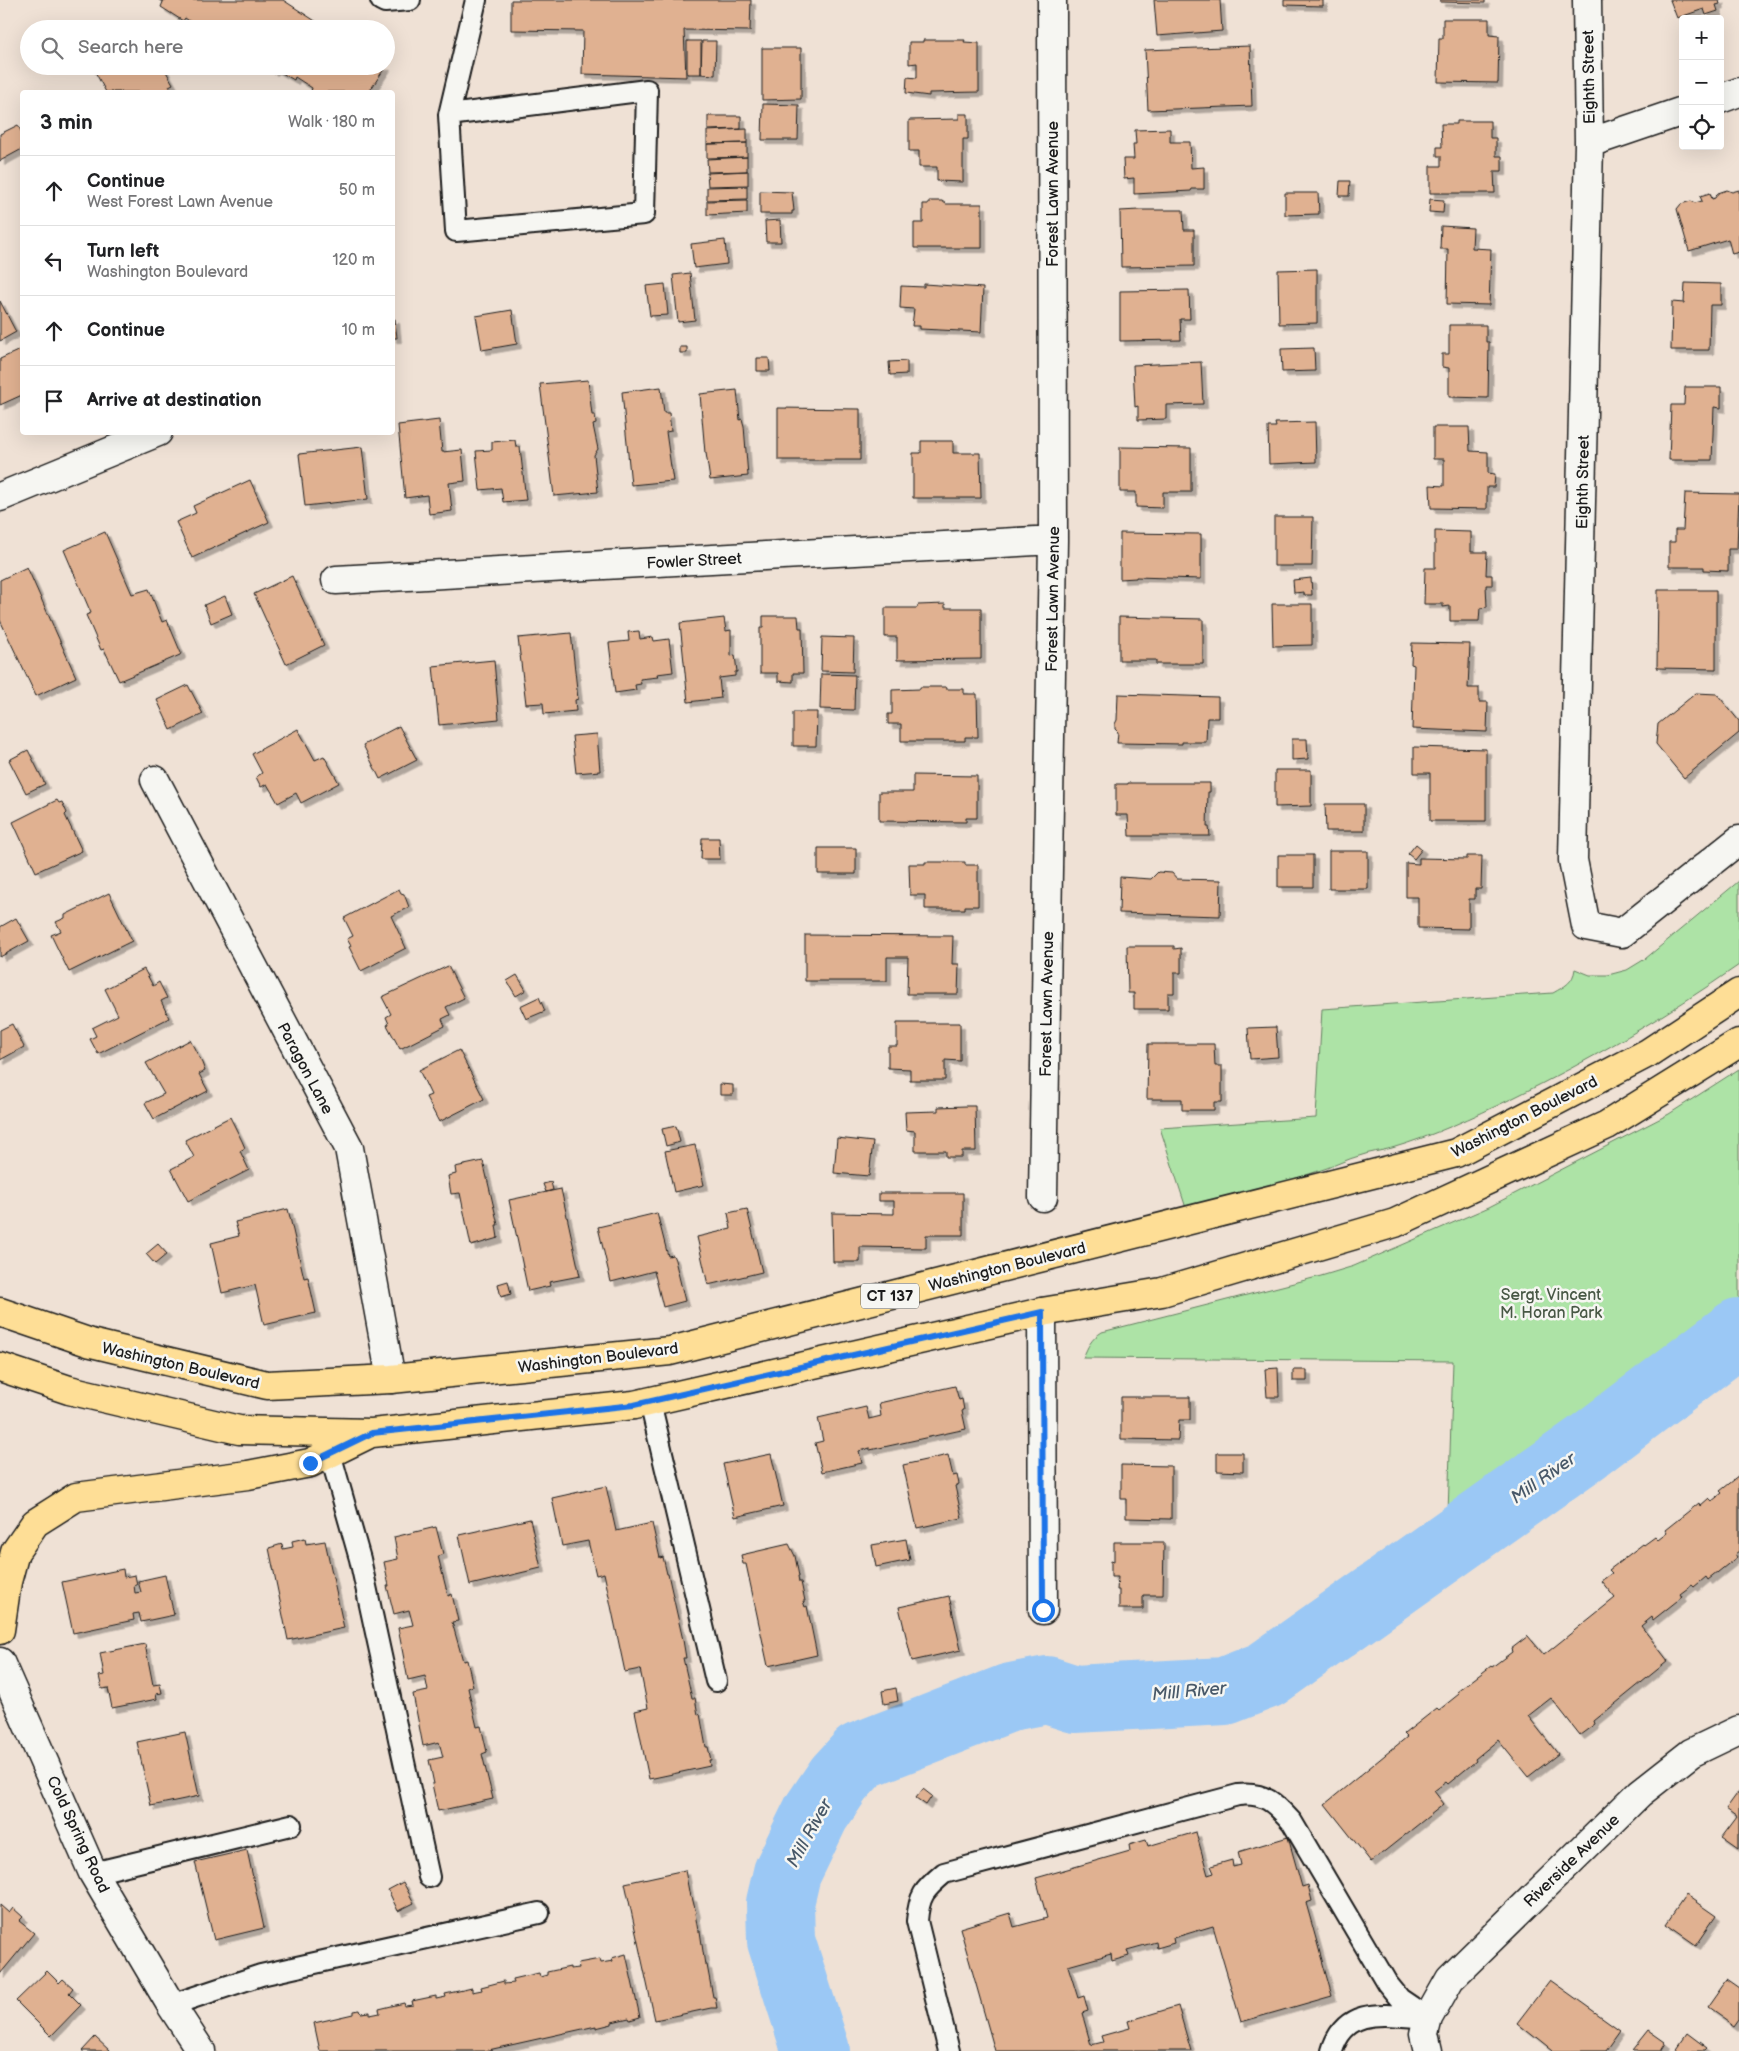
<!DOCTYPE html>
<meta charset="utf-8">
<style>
body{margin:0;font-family:"Balsamiq Sans",sans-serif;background:#f6f6f6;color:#202124}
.controls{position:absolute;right:15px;top:15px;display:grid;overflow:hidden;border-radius:5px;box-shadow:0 5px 20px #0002}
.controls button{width:45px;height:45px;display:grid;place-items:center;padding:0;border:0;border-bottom:1px solid #e0e0e0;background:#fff;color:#202124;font:25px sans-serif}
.stop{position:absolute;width:15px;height:15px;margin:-11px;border:4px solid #1a73e8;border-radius:50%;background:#fff}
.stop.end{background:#1a73e8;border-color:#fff;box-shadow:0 1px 5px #0008}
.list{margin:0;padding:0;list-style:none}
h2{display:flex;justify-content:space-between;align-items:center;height:65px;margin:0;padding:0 20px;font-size:21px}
h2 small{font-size:16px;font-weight:400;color:#757577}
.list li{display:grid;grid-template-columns:32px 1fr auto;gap:15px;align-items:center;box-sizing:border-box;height:70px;padding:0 20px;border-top:1px solid #e0e0e0}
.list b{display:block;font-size:19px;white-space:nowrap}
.list p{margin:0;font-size:16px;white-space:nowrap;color:#757577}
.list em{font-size:16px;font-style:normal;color:#757577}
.icon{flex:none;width:28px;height:28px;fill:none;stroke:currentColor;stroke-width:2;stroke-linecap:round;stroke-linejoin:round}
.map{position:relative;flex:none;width:1739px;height:2051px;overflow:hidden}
.search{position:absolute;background:#fff;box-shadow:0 5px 20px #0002;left:20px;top:20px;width:375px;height:55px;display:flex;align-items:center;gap:12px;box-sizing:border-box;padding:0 18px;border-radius:28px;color:#757577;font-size:19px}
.panel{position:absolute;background:#fff;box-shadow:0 5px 20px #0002;left:20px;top:90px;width:375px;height:345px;border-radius:5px}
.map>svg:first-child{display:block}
</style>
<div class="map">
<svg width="1739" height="2051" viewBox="0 0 1739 2051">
<defs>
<filter id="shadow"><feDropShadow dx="4.5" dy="4.5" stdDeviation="0" flood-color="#0004"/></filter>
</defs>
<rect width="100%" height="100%" fill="#efe1d5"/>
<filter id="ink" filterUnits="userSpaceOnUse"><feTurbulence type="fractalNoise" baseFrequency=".02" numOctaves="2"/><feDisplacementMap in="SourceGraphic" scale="10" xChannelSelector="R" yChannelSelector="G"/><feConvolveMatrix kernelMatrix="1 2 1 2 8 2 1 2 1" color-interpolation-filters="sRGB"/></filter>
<g filter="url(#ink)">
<path fill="#ade3a6" stroke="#648061" d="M1739,881V965C1666,1016 1591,1060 1511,1099C1473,1117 1433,1136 1392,1148C1381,1151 1370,1152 1359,1156C1348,1159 1338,1164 1327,1168C1281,1184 1233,1197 1186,1208L1160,1128L1316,1118L1322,1009L1553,993C1565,986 1573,983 1575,969L1590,975H1608L1627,970L1645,959Z
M1739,1069V1299L1640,1380L1448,1513L1453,1361L1083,1358C1088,1346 1091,1339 1102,1332L1321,1276L1354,1266L1489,1207L1669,1114Z"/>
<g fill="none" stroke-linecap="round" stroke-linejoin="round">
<path stroke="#9bc8f5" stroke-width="68" d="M816,2051L781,1941L780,1903L787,1873L816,1813L839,1779L860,1756L1011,1697L1047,1690L1075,1699L1225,1691L1266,1675L1586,1448L1739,1332"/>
</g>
<path fill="#e0b191" stroke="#1c1c1c" filter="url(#shadow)" d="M159,0H283L326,28L328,25L333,29H201L185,18L183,21L161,7L163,2Z
M511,0H751L750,31L684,30L686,77L582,74L583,31L511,30Z
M1154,0H1220L1222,31L1157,36Z
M1284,0H1323V6L1284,5Z
M1440,0H1485V3L1440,2Z
M1670,0H1721L1719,1L1720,4L1716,5L1718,11L1706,15L1704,9L1677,18Z
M1443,19H1489V35L1499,36L1498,83L1438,82L1439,38H1443Z
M923,40H965L964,42L979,43V92L929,93V96L906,93L907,77L917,78V63L909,64V42H923Z
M687,41H701V74H687Z
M702,41H716L715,75L701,74Z
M1250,46L1252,106L1148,110L1145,50Z
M762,48H801V99L762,100Z
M97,66H163L173,84L169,86L173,92H106L93,68Z
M265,66H386L369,92H313L311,91L312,88L295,77L294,80L275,69L273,71Z
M763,104L799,105L798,140H762Z
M959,114H968V139H963V182L937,181V167H919V151H909V120L959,119Z
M708,116H741V129L708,130Z
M1457,121H1490V138H1496V156H1502V171H1494L1495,193H1430V166H1441V156H1437V147H1442L1441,124H1457Z
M18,125L22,133V149L0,161V134Z
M747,129V143L707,144V131Z
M1170,129V142H1190L1191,168L1204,167V189H1192L1191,191L1134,194V178L1124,179L1123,159H1134L1133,144H1136L1135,130Z
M747,143V157L707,158V144Z
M747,157V171L708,172L707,159Z
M748,171V185L708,186L707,173Z
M1340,181H1350L1349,196H1339Z
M747,186V199L707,200V187Z
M1727,190L1732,192L1739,190V252L1732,254L1728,239L1689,251L1677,209L1681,204L1691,201L1695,203L1702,201L1700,196L1710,193L1712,199L1715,198L1718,193Z
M760,191L792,192L794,211H792V214H760Z
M1285,193H1318L1319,214L1285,215Z
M1430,199L1444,200L1443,213L1429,212Z
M747,200V213L707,215V201Z
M929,201H942L946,204H982V248H914V223H923V204H929Z
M1139,210H1183L1184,230H1194V266L1121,267L1120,211Z
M780,220L781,242H766L765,221Z
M1441,226L1473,228L1472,248L1491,249L1489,305L1447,304L1448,249H1440Z
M725,240L727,264L694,268L691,244Z
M1317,269V323L1279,324L1278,270Z
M690,273L695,320L678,322L673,275Z
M1685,283L1721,284V305H1710L1709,350H1671L1672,302L1684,303Z
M665,284L668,315L650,316L646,286Z
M924,284L983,288L981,332L920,329V326H912L914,309L900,308L901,286L924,287Z
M1189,290L1190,319H1180L1181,340L1120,341V291Z
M0,301L16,332L0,341Z
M512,310L517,344L482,350L476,316Z
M392,319H395L397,338H392Z
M1449,325H1486V342H1489L1488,398L1449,397V368L1442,367V354H1449Z
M680,347H687V353H680Z
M1314,348L1315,371L1282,372L1281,349Z
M22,349V395L0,405V359Z
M757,358H769L770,371H757Z
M907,361V374L890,375L889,362Z
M1201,362L1203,404L1166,405V419L1138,420V406L1135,407L1133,365Z
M588,380L592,415H595L596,424L593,425L598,449L594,455L598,492L554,496L540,384Z
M661,387L664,413H669L671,431L666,432L673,481L631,485L622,392Z
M1685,387H1721V408L1714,407L1712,460H1669L1671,405H1684Z
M737,390L740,420L742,419L744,426L748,476L710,480L706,453H705L700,394Z
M778,408L860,409V460H778Z
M439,420L442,452L462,450L465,481L449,483L452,511L429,514L427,495L405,498L398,425Z
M1315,422L1316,462L1269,464L1268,427H1276L1275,423Z
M1433,427H1469L1470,451L1488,452V473L1495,474L1494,487H1487V509L1431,508L1430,485L1444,486V459H1433Z
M515,440L516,447H520L526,500L503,502L501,488L480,490L476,451L492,450V442Z
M921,441H953V453H980L981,498H913V453H921Z
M362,447L368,499L305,506L299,454Z
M1120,447L1191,448V492H1163V508L1136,507V492H1120Z
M250,480L269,522L192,558L176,522L196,513L193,506Z
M1685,493L1739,494L1737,549H1728V571L1704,570V567H1669V542H1675V530H1683Z
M1274,517H1313L1312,566H1274Z
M1435,531L1471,532V552H1487L1486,575H1492V585H1486L1487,607L1480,608L1479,621H1450V606L1443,607V604H1424L1425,568H1435Z
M105,532L132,594L149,589L162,622L167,620L181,653L180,655L119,681L104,649L101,650L86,615L91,613L64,550Z
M1120,533L1201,534V579L1136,577V578L1120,579Z
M27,567L76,677L36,696L0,620V580Z
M292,576L324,645L286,664L254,594Z
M1311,578L1312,595H1304V592L1294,593L1293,580Z
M1658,590H1716V669L1657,668Z
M225,596L232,614L211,623L204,605Z
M945,604V608H981V659L897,660V637H885V608H917L918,605Z
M1272,604H1312V645L1273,646Z
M763,616H798L799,628H802L803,673H793V682L778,681V673H760V628H763Z
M1119,617L1203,619V664H1156V660H1119Z
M724,618L726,631L731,630V656L735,655L737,672H735V676L719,678L721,698L688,702L680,623Z
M639,631L640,639L653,637L654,641L669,639L673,672L657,674L658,677L640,679L641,684L635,685L636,690L615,693L609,643L629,641L628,632Z
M571,633L578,699L575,700L576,711L544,714L543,703L526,704L518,638Z
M822,637L854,638L853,672L821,671Z
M1412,643L1470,644L1468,688H1479V702H1488L1487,732L1412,729L1414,665L1411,664Z
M494,660L499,719L439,725L433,666Z
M821,674L855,675L854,710L820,709Z
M188,685L203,714L171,730L157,700Z
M920,687H946V689H964V694H977L978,737H965V741H901V724H888V714H892V690L920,689Z
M1696,693L1717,694L1739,721V733L1684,778L1656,744L1658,724Z
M1118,694L1218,697V718H1207L1206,742H1182V744L1117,743L1118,732L1115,729V724L1117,720Z
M793,712H817L816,746H793Z
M399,726L417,760L380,779L363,745Z
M298,729L315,760L324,756L339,783L301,803L296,793L278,803L267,784L261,787L256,777L262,773L252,754Z
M597,734L600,771L576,773L572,736Z
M1292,739H1307L1308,759L1292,760Z
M1414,747L1486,749V821H1430V773H1414Z
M28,750L45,784L26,793L9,760Z
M1275,770H1311V806L1275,807Z
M913,775L977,776V818H966V822L879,821V792H913Z
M1128,783H1210V792H1208L1207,827H1209L1210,836H1129L1128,815H1116V784H1128Z
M57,800L59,803L62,802L67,813L65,815L82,851L36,872L13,822Z
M1325,804H1364V831H1326Z
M702,838H719L720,859H701Z
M1416,844L1422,849L1414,859L1408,854Z
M818,848H856V874H818Z
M1329,851H1368V889H1329Z
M1278,855H1313V887H1278Z
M1467,856H1482L1481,889H1475V899H1469V929L1418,928V897H1406V863L1419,864V858L1467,859Z
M925,862H965V865H978V906H965V909H925V895H910L909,864H925Z
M1158,872L1172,873L1177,879L1221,880L1220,916L1119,913L1120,877L1151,879Z
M399,889L401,893L404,894L409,907L391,916L406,948L361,971L349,947L351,946L347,939L353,936L344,918Z
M109,893L132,941L69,972L51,935L61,931L56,922L65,918V915Z
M16,918L29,941L0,957V927Z
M805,935L953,936L952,964H959L958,994H907L908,957H887V981H805Z
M1127,946H1174V949L1181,948V973H1174V993H1168V1009H1134V993H1128Z
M448,966L464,998L446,1007L450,1015L442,1019L445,1026L400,1049L387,1025L389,1024L386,1017L391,1014L382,997Z
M144,969L153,986L159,982L167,998L161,1001L169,1018L98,1054L90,1039L96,1036L92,1028L118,1015L105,989Z
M517,975L526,990L516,996L507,981Z
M539,997L545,1011L526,1019L520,1006Z
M897,1023H960V1061L945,1060V1080H910V1069L888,1068V1046H897Z
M12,1024L24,1047L0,1060V1030Z
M1276,1027L1278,1057L1250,1059L1248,1028Z
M190,1040L202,1063L205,1071L199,1074L208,1091L154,1119L145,1103L164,1094L146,1063Z
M1148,1044H1214L1215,1066H1222V1102H1214V1110H1182V1099H1147Z
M459,1050L484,1099L439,1122L426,1097L431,1095L419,1070Z
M720,1084L733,1085V1095H720Z
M966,1106H975L976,1151H962V1157H946V1151H915V1131L906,1130L905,1112L938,1111V1107Z
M230,1117L242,1141L245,1148L240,1151L249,1170L188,1201L171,1169L194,1157L185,1140Z
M676,1126L680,1142L666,1146L662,1129Z
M837,1138L873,1142L869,1176L834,1173Z
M695,1145L704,1185L674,1192L665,1151Z
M483,1161L498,1225H496L498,1238L471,1246L460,1193L451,1194L448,1176L456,1174L455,1167Z
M551,1182L553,1190L546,1192L543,1184Z
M561,1189L580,1276L549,1282L550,1286L528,1291L509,1200Z
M879,1193H963V1235H926V1248L860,1247V1262H833L832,1213L894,1214V1201H879Z
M288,1209L304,1278L308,1277L316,1313L264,1325L255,1285L222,1293L211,1243L239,1236L235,1222Z
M747,1209L762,1272L708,1285L697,1237L731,1229L728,1213Z
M657,1213L668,1256L673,1255L675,1260L685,1301L663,1307L654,1271L611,1282L598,1227Z
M158,1244L167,1254L155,1264L146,1254Z
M508,1281L511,1294L501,1297L498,1284Z
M1278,1368L1279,1397H1267L1265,1369Z
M1293,1370H1307V1381H1293Z
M955,1386L959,1400L962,1399L964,1410L962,1411L966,1429L870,1450V1448L859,1451L862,1463L822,1472L815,1443L823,1441L818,1418L866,1407L869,1419L881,1416L879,1403Z
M1121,1397H1190V1420H1179L1178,1440L1121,1439Z
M1217,1453H1243V1472L1217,1471Z
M771,1454L783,1506L735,1517L723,1464Z
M948,1455L953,1476L957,1475L959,1484L955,1486L962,1518L917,1528L903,1465Z
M1121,1465L1171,1466V1519L1126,1518V1499H1121Z
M1739,1476V1551L1735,1554L1737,1557L1708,1580L1706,1577L1694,1587L1692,1585L1680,1594L1682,1597L1653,1620L1652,1617L1641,1626L1668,1661L1594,1721L1595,1724L1580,1735L1551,1698L1528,1716L1558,1754L1528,1777L1498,1740L1475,1759L1476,1761L1448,1784L1446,1782L1434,1791L1444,1804L1371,1862L1325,1804L1407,1737L1404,1734L1437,1708L1439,1710L1459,1694L1457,1692L1491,1666L1492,1667L1512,1652L1511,1649L1528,1636L1544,1655L1615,1598L1601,1581L1612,1573L1609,1570L1643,1544L1644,1545L1655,1537L1658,1540L1667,1533L1665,1530L1699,1503L1700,1506L1709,1498L1712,1501L1722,1493L1720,1491Z
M606,1486L616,1531L652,1523L660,1558L663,1557L667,1574H668L683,1640L686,1658H683L692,1698H695L698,1715L700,1714L706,1747H708L711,1760H709L710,1766L649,1779L635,1711L648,1708L640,1669L625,1672L604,1573L596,1575L588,1541L562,1546L552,1498Z
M530,1519L541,1568L470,1585L459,1535Z
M436,1527L443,1554L438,1556L448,1596L452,1594L458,1621L452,1622L463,1661L467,1660L473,1686L468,1688L477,1727L481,1726L487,1752L482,1754L493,1799L438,1811L432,1784H434L429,1760L443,1757L439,1742L423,1746L413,1694L428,1691L425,1676L408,1680L398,1628L413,1625L409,1610L394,1614L387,1586H389L384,1562L398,1559L394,1537Z
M305,1538L306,1544L325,1541L344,1628L288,1640L269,1548L282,1544L283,1549L293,1547L292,1541Z
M906,1539L910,1560L876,1567L872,1545Z
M1114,1542H1164L1163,1595H1143V1609H1119V1590H1117L1118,1577H1111V1561L1114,1562Z
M789,1544L795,1556L799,1576H798L799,1582H801L805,1601H803L805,1607L807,1606L817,1655L768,1666L746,1564H743L741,1555Z
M123,1569L124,1577L135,1575L137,1585H134L135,1593L141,1592L138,1581L165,1575L174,1615L141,1622L139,1613L133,1614L134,1620L73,1633L62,1582Z
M949,1596L961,1650L912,1661L899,1607Z
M145,1644L153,1685L160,1684L162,1693L156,1694L157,1699L112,1708L108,1688L102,1689L99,1676L104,1675L100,1653Z
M896,1688L898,1701L884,1704L882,1691Z
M185,1732L199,1796L151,1806L137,1742Z
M923,1789L932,1796L926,1805L916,1798Z
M1739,1791V1849L1722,1837L1737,1817L1726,1809Z
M1196,1832L1208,1875L1214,1873L1211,1866L1232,1860L1233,1867L1241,1865L1238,1852L1288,1837L1302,1887L1308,1885L1312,1901L1306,1903L1332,1996L1241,2022L1213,1926L1173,1938L1174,1943L1157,1948L1156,1942L1127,1950L1129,1956L1112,1961L1111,1954L1068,1966L1078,1998L1084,1996L1088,2011L1082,2013L1091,2045L1103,2042L1101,2036L1130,2028L1128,2021L1178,2006L1191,2051H995L960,1928L1010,1913L1014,1927L1047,1918L1036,1878L1130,1851L1129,1845L1146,1840L1148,1846Z
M247,1850L264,1928L214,1940L195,1862Z
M685,1870L690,1897H692L696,1913H695L698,1931H700L705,1965H707L713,1997H715L717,2008H711L655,2020L625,1883Z
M403,1882L414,1903L398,1911L388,1890Z
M1686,1895L1716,1916L1696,1945L1666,1924Z
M0,1905L9,1913L13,1908L23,1917L19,1921L34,1933L0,1974Z
M626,1954L640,2017L630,2020L629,2018L612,2022V2024L596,2028V2026L484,2051H320L314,2023L353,2014V2011L360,2010L361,2013L370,2012V2015L380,2013L379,2009L404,2003L405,2006L413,2005L412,2001L436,1996V1999L446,1997L445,1994L472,1988V1992L482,1990L481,1987L504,1981V1984L514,1983L513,1979L539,1973L540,1977L547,1975V1972L570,1967V1969L579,1968L578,1963L600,1959L601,1963L613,1961L612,1958Z
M47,1971L59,1983L63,1979L73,1988L69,1993L81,2005L51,2036L16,2001Z
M1550,1980L1620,2030L1605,2051H1552L1517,2023Z
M1726,1980L1739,1989V2019L1734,2026L1707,2007Z
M1649,2031L1666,2043L1661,2051H1633Z
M1687,2034L1707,2049L1705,2051H1675Z
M95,2037L110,2051H82Z"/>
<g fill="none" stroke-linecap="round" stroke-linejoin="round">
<defs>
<path id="lane" d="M381,0L385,2L410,0
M449,115L647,90L644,214L456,231L449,115L476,0
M650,1402L716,1681
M330,1453L360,1559L429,1877
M93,1873L291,1825
M171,2005L261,1975L539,1913
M949,2051L917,1921C919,1895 924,1890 944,1873L1238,1795C1265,1792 1275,1803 1292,1822L1387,1983L1400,1999L1428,2018
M1332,2051C1346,2003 1390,2016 1428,2018"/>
<path id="street" d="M1587,0L1589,143L1573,860L1586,926L1622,933L1739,840
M1720,99L1739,92
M1589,143L1683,111
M0,497L158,432
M336,580L1053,540
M155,780L349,1148L391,1379
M1043,1197L1053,540L1052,0
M1042,1312L1043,1610
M0,1662L93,1873L171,2005L201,2051
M1428,2051L1424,2034L1428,2018L1450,1979L1640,1793L1691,1753L1739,1730"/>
<path id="primary" d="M0,1312L91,1343L267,1385L391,1379L670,1351L1456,1153L1648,1053L1739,993
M0,1367L69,1390L239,1430L372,1433L634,1405L1042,1312L1162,1292L1395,1223L1607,1125L1739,1043
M0,1630L7,1582L15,1552L35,1523L76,1497L248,1475L310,1463L367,1435"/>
</defs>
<use href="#lane" stroke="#1c1c1c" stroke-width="24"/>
<use href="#street" stroke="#1c1c1c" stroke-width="31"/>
<use href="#primary" stroke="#1c1c1c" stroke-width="31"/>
<use href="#lane" stroke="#f6f6f2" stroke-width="20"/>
<use href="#street" stroke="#f6f6f2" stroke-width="28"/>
<use href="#primary" stroke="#fede96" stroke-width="28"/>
</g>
</g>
<g fill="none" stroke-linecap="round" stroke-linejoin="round" filter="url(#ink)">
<path stroke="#1a73e8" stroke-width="6" d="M310,1463L372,1433L634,1405L1042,1312L1043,1610"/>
</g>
<g text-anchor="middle" stroke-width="5" stroke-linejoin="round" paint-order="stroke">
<rect fill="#f6f6f2" stroke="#5d5d5c" stroke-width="1" x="861" y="1283.5" width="58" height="25" rx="4"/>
<g font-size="15" font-weight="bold" fill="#1c1c1c">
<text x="890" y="1301">CT 137</text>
</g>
<g font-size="16" fill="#1c1c1c" stroke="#f6f6f2">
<text transform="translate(1588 77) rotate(-91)" y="6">Eighth Street</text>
<text transform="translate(1052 194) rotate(-90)" y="6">Forest Lawn Avenue</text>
<text transform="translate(1582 482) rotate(-89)" y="6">Eighth Street</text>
<text transform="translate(694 560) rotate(-3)" y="6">Fowler Street</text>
<text transform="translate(1052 599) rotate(-89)" y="6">Forest Lawn Avenue</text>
<text transform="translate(1046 1004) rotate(-89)" y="6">Forest Lawn Avenue</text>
<text transform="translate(306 1068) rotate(62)" y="6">Paragon Lane</text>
<text transform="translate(1524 1116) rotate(-27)" y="6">Washington Boulevard</text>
<text transform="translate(1007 1266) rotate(-14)" y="6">Washington Boulevard</text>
<text transform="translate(598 1357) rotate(-7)" y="6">Washington Boulevard</text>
<text transform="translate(181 1365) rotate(13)" y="6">Washington Boulevard</text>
<text transform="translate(79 1834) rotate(65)" y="6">Cold Spring Road</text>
<text transform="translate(1571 1860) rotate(-44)" y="6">Riverside Avenue</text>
</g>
<g font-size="16" fill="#485845" stroke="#f6f6f2">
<text x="1551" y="1300">Sergt. Vincent<tspan x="1551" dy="18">M. Horan Park</tspan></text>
</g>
<g font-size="18" font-style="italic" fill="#485868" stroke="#f6f6f2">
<text transform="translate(1543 1478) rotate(-35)" y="6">Mill River</text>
<text transform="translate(1189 1691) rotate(-5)" y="6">Mill River</text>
<text transform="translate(809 1833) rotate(-61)" y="6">Mill River</text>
</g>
</g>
</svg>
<div class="controls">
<button>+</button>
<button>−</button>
<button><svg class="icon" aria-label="locate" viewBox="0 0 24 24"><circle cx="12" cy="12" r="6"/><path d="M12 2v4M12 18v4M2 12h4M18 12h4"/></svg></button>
</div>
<div class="stop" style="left:1043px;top:1610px"></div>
<div class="stop end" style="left:310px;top:1463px"></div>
<div class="search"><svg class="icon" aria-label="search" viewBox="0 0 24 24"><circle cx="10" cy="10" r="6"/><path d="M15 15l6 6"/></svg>Search here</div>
<section class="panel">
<h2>3 min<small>Walk · 180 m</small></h2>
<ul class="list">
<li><svg class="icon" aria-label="ahead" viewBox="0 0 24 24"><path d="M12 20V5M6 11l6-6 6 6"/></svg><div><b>Continue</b><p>West Forest Lawn Avenue</p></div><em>50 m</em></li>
<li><svg class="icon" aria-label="left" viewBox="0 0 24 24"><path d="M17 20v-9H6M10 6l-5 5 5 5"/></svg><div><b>Turn left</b><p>Washington Boulevard</p></div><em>120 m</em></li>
<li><svg class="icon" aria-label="ahead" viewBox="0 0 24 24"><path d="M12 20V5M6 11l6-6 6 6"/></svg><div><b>Continue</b></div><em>10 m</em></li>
<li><svg class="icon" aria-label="arrive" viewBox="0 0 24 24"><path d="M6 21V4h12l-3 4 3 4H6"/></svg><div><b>Arrive at destination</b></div></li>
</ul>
</section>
</div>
